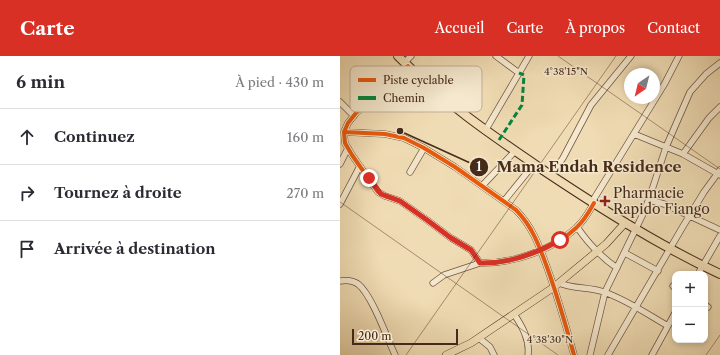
<!DOCTYPE html>
<html lang="fr">
<meta charset="utf-8">
<style>
body{margin:0;font-family:"Libre Caslon Text",serif;background:#f7f7f7;color:#2b2b33}
.controls{position:absolute;right:12px;bottom:12px;display:grid;overflow:hidden;border-radius:8px;box-shadow:0 2px 6px #0003}
.controls button{width:36px;height:36px;display:grid;place-items:center;padding:0;border:0;border-bottom:1px solid #e1e1e2;background:#fff;color:#2b2b33;font:20px sans-serif}
.compass{position:absolute;left:284px;top:12px;width:36px;height:36px;border-radius:50%;background:#fff;box-shadow:0 2px 6px #0003;rotate:215deg}
.scale{position:absolute;left:12px;bottom:10px;width:106px;box-sizing:border-box;padding-left:4px;border:2px solid #472b1a;border-top:0;font-size:11px;line-height:14px;white-space:nowrap;color:#472b1a;-webkit-text-stroke:3px #f5e8ce;paint-order:stroke}
.stop{position:absolute;width:12px;height:12px;margin:-9px;border:3px solid #d93025;border-radius:50%;background:#fff}
.stop.end{background:#d93025;border-color:#fff;box-shadow:0 1px 4px #0008}
.list{margin:0;padding:0;list-style:none}
h2{display:flex;justify-content:space-between;align-items:center;height:52px;margin:0;padding:0 16px;font-size:17px}
h2 small{font-size:13px;font-weight:400;color:#7c7c81}
.list li{display:grid;grid-template-columns:26px 1fr auto;gap:12px;align-items:center;box-sizing:border-box;height:56px;padding:0 16px;border-top:1px solid #e1e1e2}
.list b{display:block;font-size:15px;white-space:nowrap}
.list em{font-size:13px;font-style:normal;color:#7c7c81}
.icon{flex:none;width:22px;height:22px;fill:none;stroke:currentColor;stroke-width:2;stroke-linecap:round;stroke-linejoin:round}
.map{position:relative;flex:none;width:380px;height:299px;overflow:hidden}
header{display:flex;align-items:center;gap:24px;box-sizing:border-box;height:56px;padding:0 20px;background:#d93025;color:#fff}
header strong{font-size:19px}
nav{display:flex;gap:22px;margin-inline-start:auto;font-size:14px}
main{display:flex}
aside{flex:1;background:#fff}
.map>svg:first-child{display:block}
</style>
<header>
<strong>Carte</strong>
<nav><a>Accueil</a><a>Carte</a><a>À propos</a><a>Contact</a></nav>
</header>
<main>
<aside>
<h2>6 min<small>À pied · 430 m</small></h2>
<ul class="list">
<li><svg class="icon" aria-label="ahead" viewBox="0 0 24 24"><path d="M12 20V5M6 11l6-6 6 6"/></svg><div><b>Continuez</b></div><em>160 m</em></li>
<li><svg class="icon" aria-label="right" viewBox="0 0 24 24"><path d="M7 20v-9h11M14 6l5 5-5 5"/></svg><div><b>Tournez à droite</b></div><em>270 m</em></li>
<li><svg class="icon" aria-label="arrive" viewBox="0 0 24 24"><path d="M6 21V4h12l-3 4 3 4H6"/></svg><div><b>Arrivée à destination</b></div></li>
</ul>
</aside>
<div class="map">
<svg width="380" height="299" viewBox="0 0 380 299">
<rect width="100%" height="100%" fill="#f0dcb4"/>
<filter id="stains"><feTurbulence type="fractalNoise" baseFrequency=".005" numOctaves="4"/><feColorMatrix values="0 0 0 0 .2 0 0 0 0 .09 0 0 0 0 .02 0 0 0 .5 -.17"/></filter>
<radialGradient id="worn" r=".72"><stop offset=".6" stop-color="#630" stop-opacity="0"/><stop offset="1" stop-color="#630" stop-opacity=".3"/></radialGradient>
<g fill="none" stroke-linecap="round" stroke-linejoin="round">
<defs>
<path id="minor" d="M156,0L179,17
M65,6L71,0
M68,10L16,57L8,67L4,76L5,87L12,99L38,136L45,140L60,145L87,164L111,182L131,194L140,207C171,208 213,194 236,172C243,166 249,156 254,147
M0,46L14,60
M145,75L189,0
M4,76L45,78L64,82L84,92L115,111L176,154C193,171 200,192 208,214C218,242 226,270 234,299
M294,78L343,98L380,119
M343,98L369,62L380,51
M0,108L8,92
M70,116L84,92
M211,119L223,102L251,49L291,0
M142,130L175,95
M309,144L324,148L380,174
M164,145L194,108
M252,146L325,27L339,0
M0,148L20,110
M237,171C248,187 261,201 277,212
M285,197L318,215
M358,218L380,180
M0,225C6,224 12,224 18,228C32,239 47,282 55,299
M93,227L104,219L140,207
M219,227C233,233 249,231 264,236C287,244 307,258 328,270
M333,230L335,232
M365,249L368,251
M174,258C182,270 190,284 188,299
M139,282L150,291L154,299
M250,299L265,236L304,156L310,140L326,91L350,36L366,18L380,7
M268,299L342,172L364,136L380,114
M312,299L335,257"/>
<path id="major" d="M106,299L131,287L214,231L266,188L285,167"/>
<path id="highway" d="M58,0C103,46 150,78 203,114C260,152 318,189 380,218"/>
</defs>
<use href="#minor" stroke="#715740" stroke-width="7"/>
<use href="#major" stroke="#472b1a" stroke-width="8"/>
<use href="#highway" stroke="#472b1a" stroke-width="10"/>
<use href="#minor" stroke="#f5e8ce" stroke-width="5.5"/>
<use href="#major" stroke="#f0dcb4" stroke-width="7"/>
<use href="#highway" stroke="#f0dcb4" stroke-width="8"/>
<path stroke="#00873e" stroke-width="3" stroke-dasharray="6 3" stroke-linecap="butt" d="M159,84L182,49L184,19L179,17"/>
<defs>
<path id="cycleway" d="M68,10L16,57L8,67L4,76L5,87L12,99L38,136L45,140L60,145L87,164L111,182L131,194L140,207C171,208 213,194 236,172C243,166 249,156 254,147
M4,76L45,78L64,82L84,92L115,111L176,154C193,171 200,192 208,214C218,242 226,270 234,299"/>
</defs>
<use href="#cycleway" stroke="#f5e8ce" stroke-width="6"/>
<use href="#cycleway" stroke="#e8590c" stroke-width="4"/>
</g>
<g fill="none" stroke-linecap="round" stroke-linejoin="round">
<path stroke="#d93025" stroke-width="5" d="M29,122L41,138L60,145L87,164L111,182L131,194L140,207C169,208 195,198 220,184"/>
</g>
<path fill="none" stroke="#472b1a" stroke-width="1" stroke-opacity="0.45" d="M218,0L380,113M0,146L218,299M66,299L276,0M366,299L380,279"/>
<path fill="#8f2418" stroke="#f5e8ce" stroke-width="1.5" d="M263 139h4v4h4v4h-4v4h-4v-4h-4v-4h4z"/>
<g text-anchor="middle" stroke-width="3" stroke-linejoin="round" paint-order="stroke">
<g font-size="14" fill="#472b1a" stroke="#f5e8ce" text-anchor="start">
<text x="273" y="142">Pharmacie<tspan x="273" dy="16">Rapido Fiango</tspan></text>
</g>
</g>
<rect x="10" y="10" width="132" height="46" rx="6" fill="#f5e8ce" stroke="#c1af98" stroke-width="1"/>
<rect x="18" y="22" width="18" height="4" fill="#e8590c"/>
<rect x="18" y="40" width="18" height="4" fill="#00873e"/>
<g font-size="11" fill="#472b1a">
<text x="43" y="28">Piste cyclable</text>
<text x="43" y="46">Chemin</text>
</g>
<g font-size="10" text-anchor="middle" fill="#472b1a" stroke="#f5e8ce" stroke-width="3" stroke-linejoin="round" paint-order="stroke">
<text x="226" y="19">4°38'15"N</text>
<text x="210" y="287">4°38'30"N</text>
</g>
<path fill="none" stroke="#472b1a" stroke-width="1.5" d="M60 75L139 111"/>
<g fill="#472b1a" stroke="#f5e8ce" stroke-width="1.5">
<circle cx="60" cy="75" r="4"/>
<circle cx="139" cy="111" r="10"/>
</g>
<g font-size="12" text-anchor="middle" font-weight="bold" fill="#fff">
<text x="139" y="115">1</text>
</g>
<g font-size="15" text-anchor="middle" font-weight="bold" fill="#472b1a" stroke="#f5e8ce" stroke-width="3" stroke-linejoin="round" paint-order="stroke">
<text x="249" y="116">Mama Endah Residence</text>
</g>
<rect width="100%" height="100%" filter="url(#stains)"/>
<rect width="100%" height="100%" fill="url(#worn)"/>
</svg>
<div class="controls">
<button>+</button>
<button>−</button>
</div>
<svg class="compass" viewBox="-18 -18 36 36"><path d="M0-13l5 13h-10z" fill="#e53935"/><path d="M0 13l5-13h-10z" fill="#7c7c81"/></svg>
<div class="scale">200 m</div>
<div class="stop" style="left:220px;top:184px"></div>
<div class="stop end" style="left:29px;top:122px"></div>
</div>
</main>
